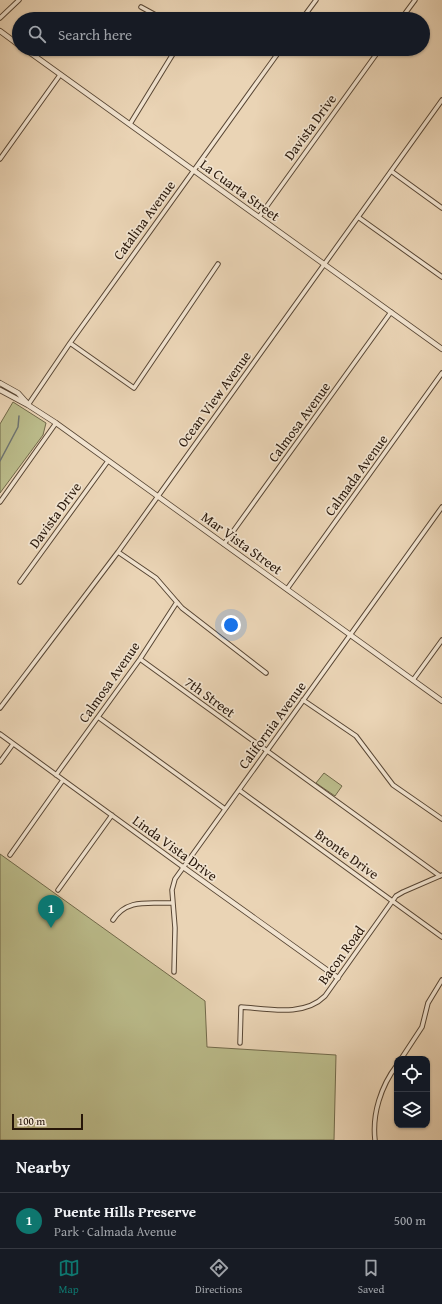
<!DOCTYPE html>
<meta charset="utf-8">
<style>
body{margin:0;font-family:"Gentium Book Plus",serif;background:#20242c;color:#f1f3f6}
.controls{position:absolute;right:12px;bottom:12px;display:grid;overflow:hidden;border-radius:8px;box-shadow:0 1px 3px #0004}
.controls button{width:36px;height:36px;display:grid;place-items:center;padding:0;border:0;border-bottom:1px solid #363941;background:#171b24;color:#f1f3f6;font:20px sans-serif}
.scale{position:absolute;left:12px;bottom:10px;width:71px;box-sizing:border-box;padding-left:4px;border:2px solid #271609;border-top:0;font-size:11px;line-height:14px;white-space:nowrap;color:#271609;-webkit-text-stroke:3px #f1e3cf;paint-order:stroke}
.you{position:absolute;left:231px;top:625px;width:14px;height:14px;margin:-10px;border:3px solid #fff;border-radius:50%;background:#1a73e8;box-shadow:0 0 0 6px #1a73e833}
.badge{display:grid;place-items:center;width:26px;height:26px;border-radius:50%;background:#0f766e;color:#fff;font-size:13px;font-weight:700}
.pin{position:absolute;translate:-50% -33px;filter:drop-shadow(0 1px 2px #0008)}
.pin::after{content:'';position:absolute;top:21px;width:14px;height:12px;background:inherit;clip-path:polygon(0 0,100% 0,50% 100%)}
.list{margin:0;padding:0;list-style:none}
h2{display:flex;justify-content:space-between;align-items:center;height:52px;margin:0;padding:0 16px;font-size:17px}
h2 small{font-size:13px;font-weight:400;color:#9ea1a6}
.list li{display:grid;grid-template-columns:26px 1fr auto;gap:12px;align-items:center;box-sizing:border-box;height:56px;padding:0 16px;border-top:1px solid #363941}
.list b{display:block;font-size:15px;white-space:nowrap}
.list p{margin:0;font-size:13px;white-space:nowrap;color:#9ea1a6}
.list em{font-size:13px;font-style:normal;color:#9ea1a6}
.icon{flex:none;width:22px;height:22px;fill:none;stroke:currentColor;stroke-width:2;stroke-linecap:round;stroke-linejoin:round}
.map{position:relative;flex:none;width:442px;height:1140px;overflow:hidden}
.search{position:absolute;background:#171b24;box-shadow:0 1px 3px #0004;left:12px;right:12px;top:12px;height:44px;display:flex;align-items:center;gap:10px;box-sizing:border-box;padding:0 14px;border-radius:22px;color:#9ea1a6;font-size:15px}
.sheet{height:108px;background:#171b24}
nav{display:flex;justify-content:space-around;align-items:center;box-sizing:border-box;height:56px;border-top:1px solid #363941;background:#171b24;font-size:11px;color:#9ea1a6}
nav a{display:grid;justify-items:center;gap:2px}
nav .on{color:#0f766e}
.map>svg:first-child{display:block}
</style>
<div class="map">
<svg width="442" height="1140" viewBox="0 0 442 1140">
<rect width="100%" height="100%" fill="#ead4b5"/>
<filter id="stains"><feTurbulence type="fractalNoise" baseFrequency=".005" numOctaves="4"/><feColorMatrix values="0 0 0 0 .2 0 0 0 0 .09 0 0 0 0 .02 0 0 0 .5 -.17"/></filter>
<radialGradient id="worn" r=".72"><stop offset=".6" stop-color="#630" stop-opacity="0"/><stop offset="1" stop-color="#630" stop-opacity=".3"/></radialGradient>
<path fill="#bbbc8b" stroke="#71694a" d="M13,402L46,423L43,435L0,493V424Z
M324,773L342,786L335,796L316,783Z
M0,854L205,1001L207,1047L336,1055L334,1140H0Z"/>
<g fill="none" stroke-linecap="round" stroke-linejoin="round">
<path stroke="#6e7573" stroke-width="1.5" d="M0,461L18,427L19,416"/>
<defs>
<path id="minor" d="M141,7L163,19
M0,18L19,0
M302,19L316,0
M401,19L415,0
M130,124L176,49
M0,159L60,75
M391,171L442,208
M259,217L380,49
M358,217L442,277
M70,343L134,388L218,264
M28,405L70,343L281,49
M0,502L56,423
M224,544L391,312
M118,552L156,578L182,608L266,673
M20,582L108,461
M287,589L442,373
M140,659L440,876
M413,680L442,640
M303,700L356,736L393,785L442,819
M0,708L118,552L442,100
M98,717L225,809
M0,734L183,867
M0,762L13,744
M56,775L140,659L177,602
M239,790L442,937
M10,855L63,780
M58,890L112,815
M113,920C127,898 149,904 172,903
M174,972L175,928L172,890L175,879L442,507
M240,1043L241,1007C269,1009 304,1017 325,996L396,896L403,892L442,875
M401,1059L422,1027L428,1003L442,980
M375,1140C372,1114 381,1086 397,1065"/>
<path id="tertiary" d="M0,31L19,45
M25,49L442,349
M0,383L18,393L27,403
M0,390L28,405L56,423L442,701
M183,867L338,978"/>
</defs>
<use href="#minor" stroke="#584634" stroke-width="5.5"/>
<use href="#tertiary" stroke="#584634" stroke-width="6"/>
<use href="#minor" stroke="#f1e3cf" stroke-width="3.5"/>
<use href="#tertiary" stroke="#f1e3cf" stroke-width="4.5"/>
</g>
<g text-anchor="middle" stroke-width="3.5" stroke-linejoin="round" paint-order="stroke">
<g font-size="14" fill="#271609" stroke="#f1e3cf">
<text transform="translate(310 127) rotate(-54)" y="5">Davista Drive</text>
<text transform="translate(240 190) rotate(36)" y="5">La Cuarta Street</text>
<text transform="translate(144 220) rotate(-54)" y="5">Catalina Avenue</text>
<text transform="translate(214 399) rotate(-54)" y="5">Ocean View Avenue</text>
<text transform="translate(299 422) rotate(-54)" y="5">Calmosa Avenue</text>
<text transform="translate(356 475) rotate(-54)" y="5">Calmada Avenue</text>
<text transform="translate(55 515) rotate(-54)" y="5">Davista Drive</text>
<text transform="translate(242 543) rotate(36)" y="5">Mar Vista Street</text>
<text transform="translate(109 682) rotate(-55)" y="5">Calmosa Avenue</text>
<text transform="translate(210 697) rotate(36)" y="5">7th Street</text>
<text transform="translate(272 725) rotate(-54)" y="5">California Avenue</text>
<text transform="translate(175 848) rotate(36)" y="5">Linda Vista Drive</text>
<text transform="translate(347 854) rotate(36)" y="5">Bronte Drive</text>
<text transform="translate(341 955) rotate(-54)" y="5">Bacon Road</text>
</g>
</g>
<rect width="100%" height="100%" filter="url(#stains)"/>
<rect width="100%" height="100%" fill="url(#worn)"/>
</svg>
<div class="controls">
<button><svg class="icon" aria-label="locate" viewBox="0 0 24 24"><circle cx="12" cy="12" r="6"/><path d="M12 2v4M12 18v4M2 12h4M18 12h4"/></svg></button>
<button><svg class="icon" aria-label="layers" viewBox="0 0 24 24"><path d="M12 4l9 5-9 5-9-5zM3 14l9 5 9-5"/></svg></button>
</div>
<div class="scale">100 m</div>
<div class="you"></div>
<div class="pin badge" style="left:51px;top:928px">1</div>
<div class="search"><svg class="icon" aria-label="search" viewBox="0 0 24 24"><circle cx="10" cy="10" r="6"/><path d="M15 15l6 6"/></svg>Search here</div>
</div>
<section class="sheet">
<h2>Nearby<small></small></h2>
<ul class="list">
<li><span class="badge">1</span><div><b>Puente Hills Preserve</b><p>Park · Calmada Avenue</p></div><em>500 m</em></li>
</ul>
</section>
<nav>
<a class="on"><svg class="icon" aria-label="map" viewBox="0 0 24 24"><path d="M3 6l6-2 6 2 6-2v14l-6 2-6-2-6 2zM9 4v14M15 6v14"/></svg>Map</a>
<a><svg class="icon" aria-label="directions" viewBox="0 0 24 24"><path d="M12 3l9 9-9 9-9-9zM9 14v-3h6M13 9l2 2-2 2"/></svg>Directions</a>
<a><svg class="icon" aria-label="saved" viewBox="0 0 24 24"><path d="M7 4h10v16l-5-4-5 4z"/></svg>Saved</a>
</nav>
